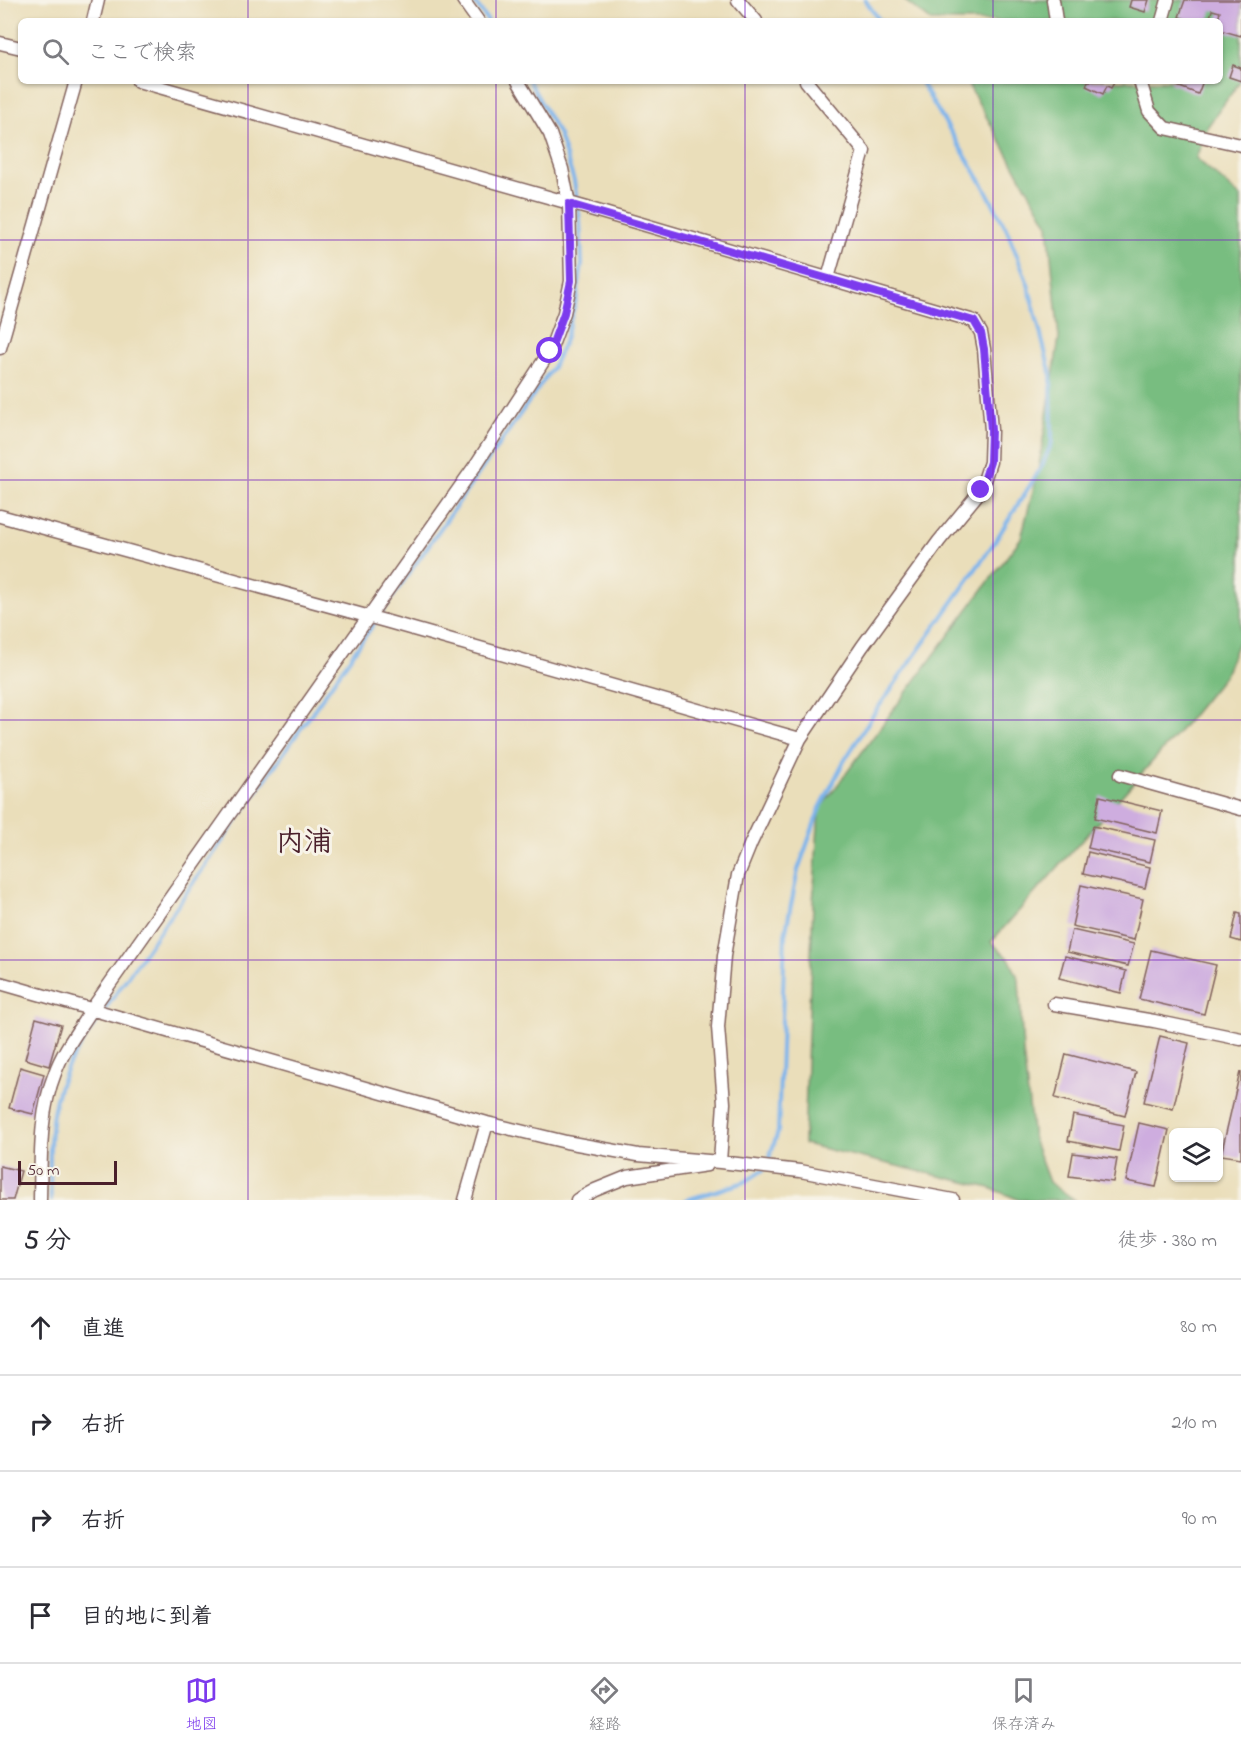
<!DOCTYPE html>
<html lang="ja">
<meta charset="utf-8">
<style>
body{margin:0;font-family:"Indie Flower","Klee One",sans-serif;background:#f7f7f7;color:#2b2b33}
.controls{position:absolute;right:18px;bottom:18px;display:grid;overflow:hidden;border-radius:9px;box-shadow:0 2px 4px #0004}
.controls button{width:54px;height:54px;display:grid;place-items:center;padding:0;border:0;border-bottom:2px solid #e1e1e2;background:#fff;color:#2b2b33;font:30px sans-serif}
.scale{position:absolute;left:18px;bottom:15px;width:99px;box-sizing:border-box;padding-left:6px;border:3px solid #4a1f2b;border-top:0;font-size:16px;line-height:21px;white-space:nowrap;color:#4a1f2b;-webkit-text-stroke:4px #f7f3e8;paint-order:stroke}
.stop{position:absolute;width:18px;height:18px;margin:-14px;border:4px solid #7c3aed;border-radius:50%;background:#fff}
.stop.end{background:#7c3aed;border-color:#fff;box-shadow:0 2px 6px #0008}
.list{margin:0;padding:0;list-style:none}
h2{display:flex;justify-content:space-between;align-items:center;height:78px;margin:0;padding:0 24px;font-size:26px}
h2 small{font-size:20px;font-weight:400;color:#7c7c81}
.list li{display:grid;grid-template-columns:39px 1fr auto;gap:18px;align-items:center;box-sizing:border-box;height:96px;padding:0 24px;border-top:2px solid #e1e1e2}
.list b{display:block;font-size:22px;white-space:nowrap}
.list em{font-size:20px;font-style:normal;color:#7c7c81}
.icon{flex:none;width:33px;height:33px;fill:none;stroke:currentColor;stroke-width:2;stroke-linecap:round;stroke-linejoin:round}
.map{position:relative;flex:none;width:1241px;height:1200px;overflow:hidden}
.search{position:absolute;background:#fff;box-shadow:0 2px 4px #0004;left:18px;right:18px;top:18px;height:66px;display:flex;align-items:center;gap:15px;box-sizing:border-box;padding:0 21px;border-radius:9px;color:#7c7c81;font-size:22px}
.sheet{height:462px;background:#fff}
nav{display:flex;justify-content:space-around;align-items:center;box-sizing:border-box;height:84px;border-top:2px solid #e1e1e2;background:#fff;font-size:16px;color:#7c7c81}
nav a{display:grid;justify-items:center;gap:3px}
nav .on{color:#7c3aed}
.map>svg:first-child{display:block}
</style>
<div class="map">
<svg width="1241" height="1200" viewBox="0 0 1241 1200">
<rect width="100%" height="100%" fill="#f7f3e8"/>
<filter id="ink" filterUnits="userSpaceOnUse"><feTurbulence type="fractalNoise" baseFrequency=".0167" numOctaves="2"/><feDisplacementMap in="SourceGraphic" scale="12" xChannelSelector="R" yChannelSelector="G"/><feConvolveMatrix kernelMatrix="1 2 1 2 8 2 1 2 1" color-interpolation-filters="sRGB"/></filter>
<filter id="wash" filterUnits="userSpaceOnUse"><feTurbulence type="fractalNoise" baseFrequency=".008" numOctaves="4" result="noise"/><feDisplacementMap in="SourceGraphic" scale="24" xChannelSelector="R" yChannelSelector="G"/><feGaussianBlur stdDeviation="1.35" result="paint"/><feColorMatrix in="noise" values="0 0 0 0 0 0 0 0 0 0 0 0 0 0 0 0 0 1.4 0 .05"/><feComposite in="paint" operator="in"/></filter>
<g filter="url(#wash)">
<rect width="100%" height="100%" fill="#eadeba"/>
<path fill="#78bd80" stroke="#616e56" stroke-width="1.5" d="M904,0H1241V80L1208,126L1196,158L1241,197V635L1225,675L1177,734L991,942L1010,960L1019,980L1023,1052L1033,1139L1049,1182L1075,1200H1020L990,1188L804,1144L813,903L819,810L1021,538L1038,471L1059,338L1048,225L966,81H1220V21H931Z"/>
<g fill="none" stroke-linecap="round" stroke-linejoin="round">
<path stroke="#7cb4ec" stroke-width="4" d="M473,0L488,21
M865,0L880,21
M767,1164L778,1132L785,935L798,870L819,810L843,763L873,715L994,543L1042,466L1052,442L1051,375L1028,284L1007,230L986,190L920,81
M51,1200C49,1157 47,1110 66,1070C71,1059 79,1048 85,1038L553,367L565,340L577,297L582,264L580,220L574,181L559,135L529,81
M686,1200L745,1182L763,1170"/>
</g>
<g id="blocks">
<path fill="#ceaddf" d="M1131,0H1149L1145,12L1129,7Z
M1185,0H1241V36L1220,30V21H1217L1220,12L1212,10L1209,21H1193L1179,17Z
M1233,65L1241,68V81L1229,77Z
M1088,81H1115L1111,88L1107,86L1103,94L1086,86Z
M1169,81H1203L1198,94L1172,84Z
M1100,796L1162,811L1157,833L1095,818Z
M1093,826L1155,840L1150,862L1088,848Z
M1088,852L1150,867L1145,888L1083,874Z
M1081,885L1143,899L1134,940L1072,926Z
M1237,913L1241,914V942L1231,939Z
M1072,930L1134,944L1128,966L1067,952Z
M1151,950L1216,965L1204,1014L1139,999Z
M1065,956L1126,971L1121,993L1059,978Z
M36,1018L61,1025L49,1066L25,1059Z
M1160,1036L1189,1043L1173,1109L1144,1102Z
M1066,1054L1136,1072L1125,1116L1055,1098Z
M20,1067L44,1074L33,1114L9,1108Z
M1240,1072H1241V1158L1221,1155Z
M1073,1115L1124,1125L1119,1151L1068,1141Z
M1139,1123L1169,1130L1156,1187L1126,1181Z
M1073,1153L1117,1159L1113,1182L1069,1176Z
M0,1166L21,1171L13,1200H0Z"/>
</g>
</g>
<g filter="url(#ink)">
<use href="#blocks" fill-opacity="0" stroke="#82625d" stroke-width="1.5"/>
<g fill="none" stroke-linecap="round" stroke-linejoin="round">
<defs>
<path id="minor" d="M463,0L478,21
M738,0L756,21
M1053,0L1056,21
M93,21L98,0
M1162,21L1168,0
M0,43L21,48
M138,81L587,208L974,321L981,333L984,349L991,430L990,462L981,490L939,541L862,647L800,739L751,843L738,875L724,956L718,1027L724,1103L720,1162
M806,81L864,151L828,278
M1140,81L1149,111L1165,128L1241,145
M0,348L76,81
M0,516L385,621L800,739
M1120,775L1241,809
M0,983L487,1123L566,1142L638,1155L720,1162L800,1171L953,1200
M1054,1004L1154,1021L1241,1039
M40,1200C41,1158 39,1113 55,1073C63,1050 79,1030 92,1009L477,463L550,351L564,313L571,281L569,204L562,169L550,134L518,81
M465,1200L487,1123
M577,1200L595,1190L627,1177L707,1165"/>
</defs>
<use href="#minor" stroke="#82625d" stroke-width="15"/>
<use href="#minor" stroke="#fff" stroke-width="12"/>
</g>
</g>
<g fill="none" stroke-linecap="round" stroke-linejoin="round" filter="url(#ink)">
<path stroke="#7c3aed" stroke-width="8" d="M550,351L564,313L571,281L569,204L974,321L981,333L984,349L991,430L990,462L981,490"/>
</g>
<path fill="none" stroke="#7b2cbf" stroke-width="1.5" stroke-opacity="0.55" d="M248,0V21M496,0V21M745,0V21M993,0V21M248,81V1200M496,81V1200M745,81V1200M993,81V1200M0,240H1241M0,480H1241M0,720H1241M0,960H1241"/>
<g text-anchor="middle" stroke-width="6" stroke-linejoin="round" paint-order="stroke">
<g font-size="28" font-weight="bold" fill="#4a1f2b" stroke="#f7f3e8">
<text x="304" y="850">内浦</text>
</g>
</g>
</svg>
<div class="controls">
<button><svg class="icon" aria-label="layers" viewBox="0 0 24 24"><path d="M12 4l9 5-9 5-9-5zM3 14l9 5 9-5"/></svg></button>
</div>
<div class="scale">50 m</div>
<div class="stop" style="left:550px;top:351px"></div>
<div class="stop end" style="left:981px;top:490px"></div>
<div class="search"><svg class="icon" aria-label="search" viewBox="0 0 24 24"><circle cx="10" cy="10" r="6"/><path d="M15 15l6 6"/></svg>ここで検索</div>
</div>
<section class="sheet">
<h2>5 分<small>徒歩 · 380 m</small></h2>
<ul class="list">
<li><svg class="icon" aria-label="ahead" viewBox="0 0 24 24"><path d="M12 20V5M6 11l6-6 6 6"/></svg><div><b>直進</b></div><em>80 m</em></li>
<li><svg class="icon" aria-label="right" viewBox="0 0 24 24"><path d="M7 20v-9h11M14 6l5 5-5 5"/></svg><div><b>右折</b></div><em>210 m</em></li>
<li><svg class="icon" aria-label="right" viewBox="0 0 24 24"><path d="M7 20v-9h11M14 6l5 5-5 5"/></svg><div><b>右折</b></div><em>90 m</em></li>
<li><svg class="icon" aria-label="arrive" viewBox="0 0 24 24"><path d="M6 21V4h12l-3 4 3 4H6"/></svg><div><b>目的地に到着</b></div></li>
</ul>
</section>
<nav>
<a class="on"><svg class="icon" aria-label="map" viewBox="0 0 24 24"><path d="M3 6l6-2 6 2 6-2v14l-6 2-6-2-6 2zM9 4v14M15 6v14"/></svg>地図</a>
<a><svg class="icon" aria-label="directions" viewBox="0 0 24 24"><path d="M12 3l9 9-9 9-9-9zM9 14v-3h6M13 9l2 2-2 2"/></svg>経路</a>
<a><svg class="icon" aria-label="saved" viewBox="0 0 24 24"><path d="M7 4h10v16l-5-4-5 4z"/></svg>保存済み</a>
</nav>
